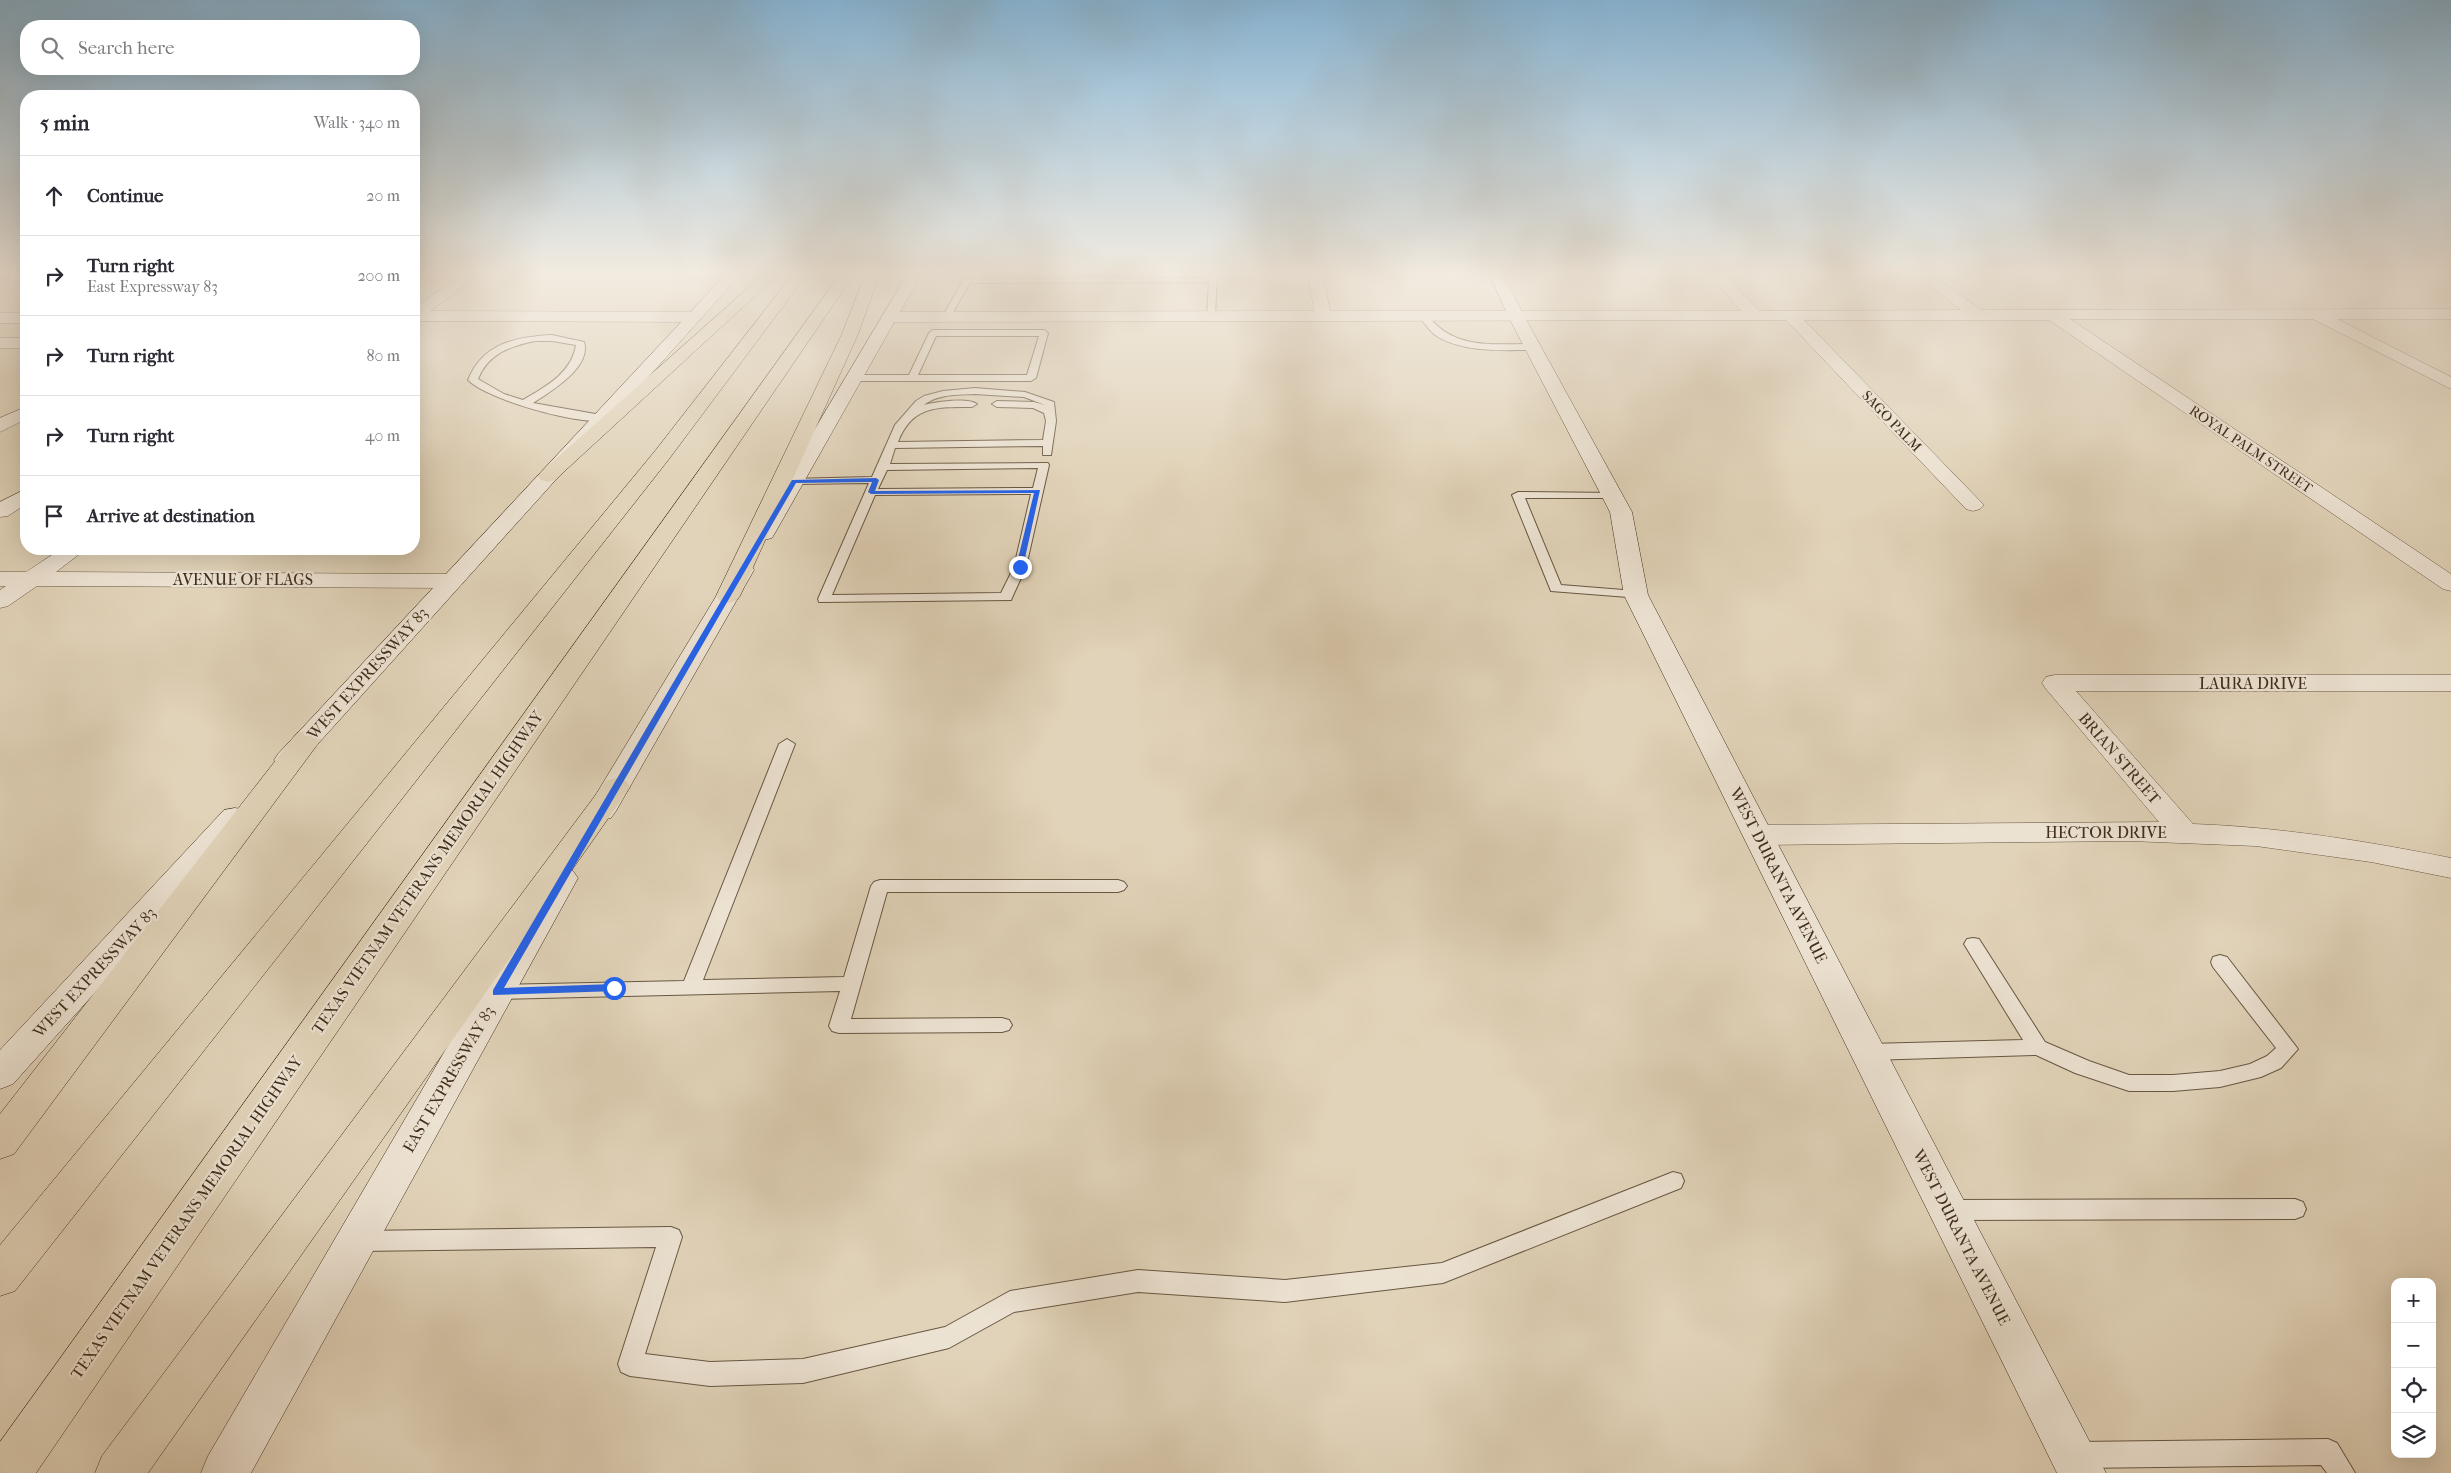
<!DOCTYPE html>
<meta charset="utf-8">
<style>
body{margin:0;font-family:"IM FELL French Canon",serif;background:#f7f7f7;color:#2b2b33}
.controls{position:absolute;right:15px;bottom:15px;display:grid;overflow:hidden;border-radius:10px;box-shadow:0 5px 20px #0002}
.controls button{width:45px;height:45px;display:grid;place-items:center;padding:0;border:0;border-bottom:1px solid #e1e1e2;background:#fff;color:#2b2b33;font:25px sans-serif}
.stop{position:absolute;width:15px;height:15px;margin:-11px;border:4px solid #2563eb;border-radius:50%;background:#fff}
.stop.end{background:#2563eb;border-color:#fff;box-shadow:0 1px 5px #0008}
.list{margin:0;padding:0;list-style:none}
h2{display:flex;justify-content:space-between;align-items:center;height:65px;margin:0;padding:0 20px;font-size:21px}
h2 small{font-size:16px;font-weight:400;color:#7c7c81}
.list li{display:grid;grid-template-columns:32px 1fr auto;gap:15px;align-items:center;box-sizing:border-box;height:80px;padding:0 20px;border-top:1px solid #e1e1e2}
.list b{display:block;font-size:19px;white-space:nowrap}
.list p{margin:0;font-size:16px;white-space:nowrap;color:#7c7c81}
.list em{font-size:16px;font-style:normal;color:#7c7c81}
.icon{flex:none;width:28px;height:28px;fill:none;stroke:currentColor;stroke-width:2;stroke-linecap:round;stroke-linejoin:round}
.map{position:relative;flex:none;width:2451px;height:1473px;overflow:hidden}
.search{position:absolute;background:#fff;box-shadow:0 5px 20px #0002;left:20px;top:20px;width:400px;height:55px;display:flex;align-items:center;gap:12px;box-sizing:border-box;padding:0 18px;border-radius:20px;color:#7c7c81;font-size:19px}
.panel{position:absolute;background:#fff;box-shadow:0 5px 20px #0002;left:20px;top:90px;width:400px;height:465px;border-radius:20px}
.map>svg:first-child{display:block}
</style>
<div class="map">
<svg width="2451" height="1473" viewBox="0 0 2451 1473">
<rect width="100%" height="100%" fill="#e1d3b9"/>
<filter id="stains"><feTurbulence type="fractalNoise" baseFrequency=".004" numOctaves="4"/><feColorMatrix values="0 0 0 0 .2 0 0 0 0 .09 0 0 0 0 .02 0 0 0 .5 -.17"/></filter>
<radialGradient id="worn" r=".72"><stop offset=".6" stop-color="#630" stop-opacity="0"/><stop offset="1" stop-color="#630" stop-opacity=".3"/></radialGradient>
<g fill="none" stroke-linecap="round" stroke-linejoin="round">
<defs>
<path id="lane" d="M1209,273H1217L1215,316L1211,319L1207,316L1209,282L970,283L949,319L942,317L963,281L967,279L1209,278Z
M1420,313H1426C1452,350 1492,344 1533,344L1538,347L1533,350C1502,350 1466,353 1438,337C1430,332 1425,324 1420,317Z
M933,330H1044L1048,333L1036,378L1031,381H854L849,378L854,375H909L929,333ZM936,336H1039L1027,375H918Z
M552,335L584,342C592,367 550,392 533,403L601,415L605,416V420C580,426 486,399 468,380C483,343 515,337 552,335ZM535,341H552L576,345C572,373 545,387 523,400L504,394L478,379C488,354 510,346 535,341Z
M975,388L1025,392L1054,402L1056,421L1051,455H1043V446L895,448L890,464L1048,463L1049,465L1026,567L1011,600L819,602L818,599L869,483L794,484L790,483V479L872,477L895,425L916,401L924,396L943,391ZM975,394L1024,397L1045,405L1034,402L997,401L992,404L997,407L1033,408L1044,413L1046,421L1043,440L898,442C912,405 938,407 972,407L977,404C968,397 935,402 924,405C937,394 958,395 975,394ZM1038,468L1033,488L878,489L887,470ZM1031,494L1014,567L1001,593L832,595L875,495Z
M1518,492L1616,493L1618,495L1612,498H1525L1561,585L1636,591L1641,592L1642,595L1641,598L1551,591L1512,495Z
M787,739L795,744L703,980L844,977L871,886L874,882L880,880H1118L1124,882L1127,886L1124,890L1118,892H887L851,1019L1002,1018L1009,1020L1012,1025L1009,1030L1002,1032L839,1033L832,1031L829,1026L840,991L497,999L490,997L488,992L490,987L497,985L684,981L779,744Z
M1973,938L1979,939L2045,1042L2089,1061L2129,1075H2173L2220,1071L2250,1064L2267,1056L2276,1048L2213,967L2211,962L2213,957L2220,955L2227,957L2298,1049L2281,1068L2261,1077L2220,1087L2173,1091H2129L2075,1073L2036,1055L1869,1060L1862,1057L1859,1052L1862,1047L1869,1044L2023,1040L1964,944L1967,939Z
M1673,1172L1681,1174L1684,1181L1681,1188L1443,1283L1285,1302L1138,1292L1014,1312L949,1348L803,1383L710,1386L630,1376L621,1372L618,1364L656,1247L360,1251L352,1248L349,1241L352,1234L360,1231L671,1227L679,1230L682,1237L645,1354L710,1362L803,1359L945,1327L1010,1291L1138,1270L1285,1280L1442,1263Z
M2295,1199L2303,1202L2306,1209L2303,1216L2295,1219L1950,1220L1942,1217L1939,1210L1942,1203L1950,1200Z
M2328,1439L2337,1443L2355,1473H2327L2321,1465L2077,1468L2068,1464L2064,1455L2068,1446L2077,1442Z"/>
<path id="street" d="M465,273H481L430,311L693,312L701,317L693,322L414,321V308Z
M1308,273H1322L1330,311H1741L1708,273H1723L1759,311L1961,310L1914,273H1930L1981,310L2451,309V319H2337L2451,377V389L2313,319H2070L2451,574V591L2443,589L2049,320H1804L1980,501L1984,505L1980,509L1973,511L1966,509L1786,320L889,322L881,317L889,312L1314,311Z
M0,313H26V323H0Z
M0,338H26V348H0Z
M26,407V419L0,432V418Z
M26,489V504L8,516L0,517V502Z
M61,549H86L56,572L452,574L460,576L464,581L460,586L452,588L37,586L8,606L0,608V590L6,586H0V572H26Z
M2055,675H2451V691H2076L2193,824C2280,827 2365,841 2451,858V878L2371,862L2256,846L2130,841L1759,845L1748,842L1744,835L1748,828L1759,825L2159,822L2046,689L2042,683L2046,677Z"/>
<path id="secondary" d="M727,273H742L298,766L288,768L278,766L274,760L278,754Z
M908,273H922L775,533L772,538L764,540L756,538L753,533Z
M1489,273H1503L1523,314L1632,512L1648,595L2106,1473H2057L1624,595L1610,512L1507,314Z
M743,563L751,565L754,570L616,811L611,818L601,820L591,818L586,811L732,570L735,565Z
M235,808L246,810L250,817L246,824L13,1084L0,1089V1050L224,810Z
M562,867L573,871L578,878L251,1473H201L208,1456L546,878L551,871Z"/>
<path id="highway" d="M765,273H780L555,480L548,482L541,480L538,476L541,472Z
M794,273H808L669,459L15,1291L0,1296V1245L655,451Z
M841,273H855L36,1473H0V1442Z
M866,273H880L858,334L740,596L736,601L728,603L720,601L716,596L842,334Z
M307,731L317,733L321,739L317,745L14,1154L0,1159V1114L297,733Z
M616,778L626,781L630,787L626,793L148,1473H95L102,1456L606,781Z"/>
</defs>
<use href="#lane" stroke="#685742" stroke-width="2"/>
<use href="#street" stroke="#685742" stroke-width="1"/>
<use href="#secondary" stroke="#402e1b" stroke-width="1"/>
<use href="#highway" stroke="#402e1b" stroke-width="1"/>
<use href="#lane" fill="#ece2d2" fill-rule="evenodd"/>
<use href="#street" fill="#ece2d2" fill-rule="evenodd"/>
<use href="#secondary" fill="#ece2d2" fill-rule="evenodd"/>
<use href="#highway" fill="#e1d3b9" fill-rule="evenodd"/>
</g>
<path fill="#b9846c" stroke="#402e1b" d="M1076,272H1135V275L1076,276Z"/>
<linearGradient id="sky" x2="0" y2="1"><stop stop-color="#87b5d5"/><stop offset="0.57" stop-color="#f2ebe0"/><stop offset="1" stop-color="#f2ebe0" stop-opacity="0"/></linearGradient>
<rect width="2451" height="479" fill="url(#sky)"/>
<path fill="#2563eb" d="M876,478L879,480L875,491L1040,490L1023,567L1020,569L1016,567L1034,493L871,494L868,492L872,482L796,483L504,988L614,984L619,988L618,991L493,995V990L792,480Z"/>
<g text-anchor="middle" stroke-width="4.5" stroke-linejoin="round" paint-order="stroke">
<g font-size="14" fill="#402e1b" stroke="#ece2d2">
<text transform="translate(1892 421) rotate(46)" y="5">SAGO PALM</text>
<text transform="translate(2251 449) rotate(34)" y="5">ROYAL PALM STREET</text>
</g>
<g font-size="16" fill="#402e1b" stroke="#ece2d2">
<text x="243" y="585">AVENUE OF FLAGS</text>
<text transform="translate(367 673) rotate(-48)" y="6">WEST EXPRESSWAY 83</text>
<text x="2253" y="689">LAURA DRIVE</text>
<text transform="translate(2120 758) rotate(49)" y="6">BRIAN STREET</text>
<text x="2106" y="838">HECTOR DRIVE</text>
<text transform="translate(427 872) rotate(-55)" y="6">TEXAS VIETNAM VETERANS MEMORIAL HIGHWAY</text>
<text transform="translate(1779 875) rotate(63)" y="6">WEST DURANTA AVENUE</text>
<text transform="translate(94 972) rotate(-47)" y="6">WEST EXPRESSWAY 83</text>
<text transform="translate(448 1079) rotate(-60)" y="6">EAST EXPRESSWAY 83</text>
<text transform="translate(186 1217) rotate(-55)" y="6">TEXAS VIETNAM VETERANS MEMORIAL HIGHWAY</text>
<text transform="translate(1962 1237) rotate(63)" y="6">WEST DURANTA AVENUE</text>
</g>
</g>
<rect width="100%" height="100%" filter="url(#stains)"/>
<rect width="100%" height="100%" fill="url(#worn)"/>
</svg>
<div class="controls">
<button>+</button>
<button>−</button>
<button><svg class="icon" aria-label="locate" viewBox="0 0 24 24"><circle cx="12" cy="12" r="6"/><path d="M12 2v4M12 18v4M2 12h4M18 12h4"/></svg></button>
<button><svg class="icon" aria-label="layers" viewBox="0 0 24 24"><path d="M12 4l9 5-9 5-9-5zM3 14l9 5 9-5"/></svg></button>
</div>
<div class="stop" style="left:614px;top:988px"></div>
<div class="stop end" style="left:1020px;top:567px"></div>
<div class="search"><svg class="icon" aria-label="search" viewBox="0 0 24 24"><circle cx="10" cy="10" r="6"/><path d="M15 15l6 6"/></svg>Search here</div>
<section class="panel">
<h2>5 min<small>Walk · 340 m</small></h2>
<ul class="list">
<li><svg class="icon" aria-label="ahead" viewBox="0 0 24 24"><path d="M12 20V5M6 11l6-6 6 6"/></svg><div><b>Continue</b></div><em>20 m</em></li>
<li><svg class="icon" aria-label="right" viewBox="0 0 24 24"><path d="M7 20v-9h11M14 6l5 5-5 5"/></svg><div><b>Turn right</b><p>East Expressway 83</p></div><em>200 m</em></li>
<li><svg class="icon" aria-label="right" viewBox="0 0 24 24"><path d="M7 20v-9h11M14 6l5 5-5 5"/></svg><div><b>Turn right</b></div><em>80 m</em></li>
<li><svg class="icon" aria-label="right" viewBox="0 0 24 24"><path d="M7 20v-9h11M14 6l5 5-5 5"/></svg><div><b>Turn right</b></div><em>40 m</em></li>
<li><svg class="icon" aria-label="arrive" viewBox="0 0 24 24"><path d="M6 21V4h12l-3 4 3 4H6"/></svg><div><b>Arrive at destination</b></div></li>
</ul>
</section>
</div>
